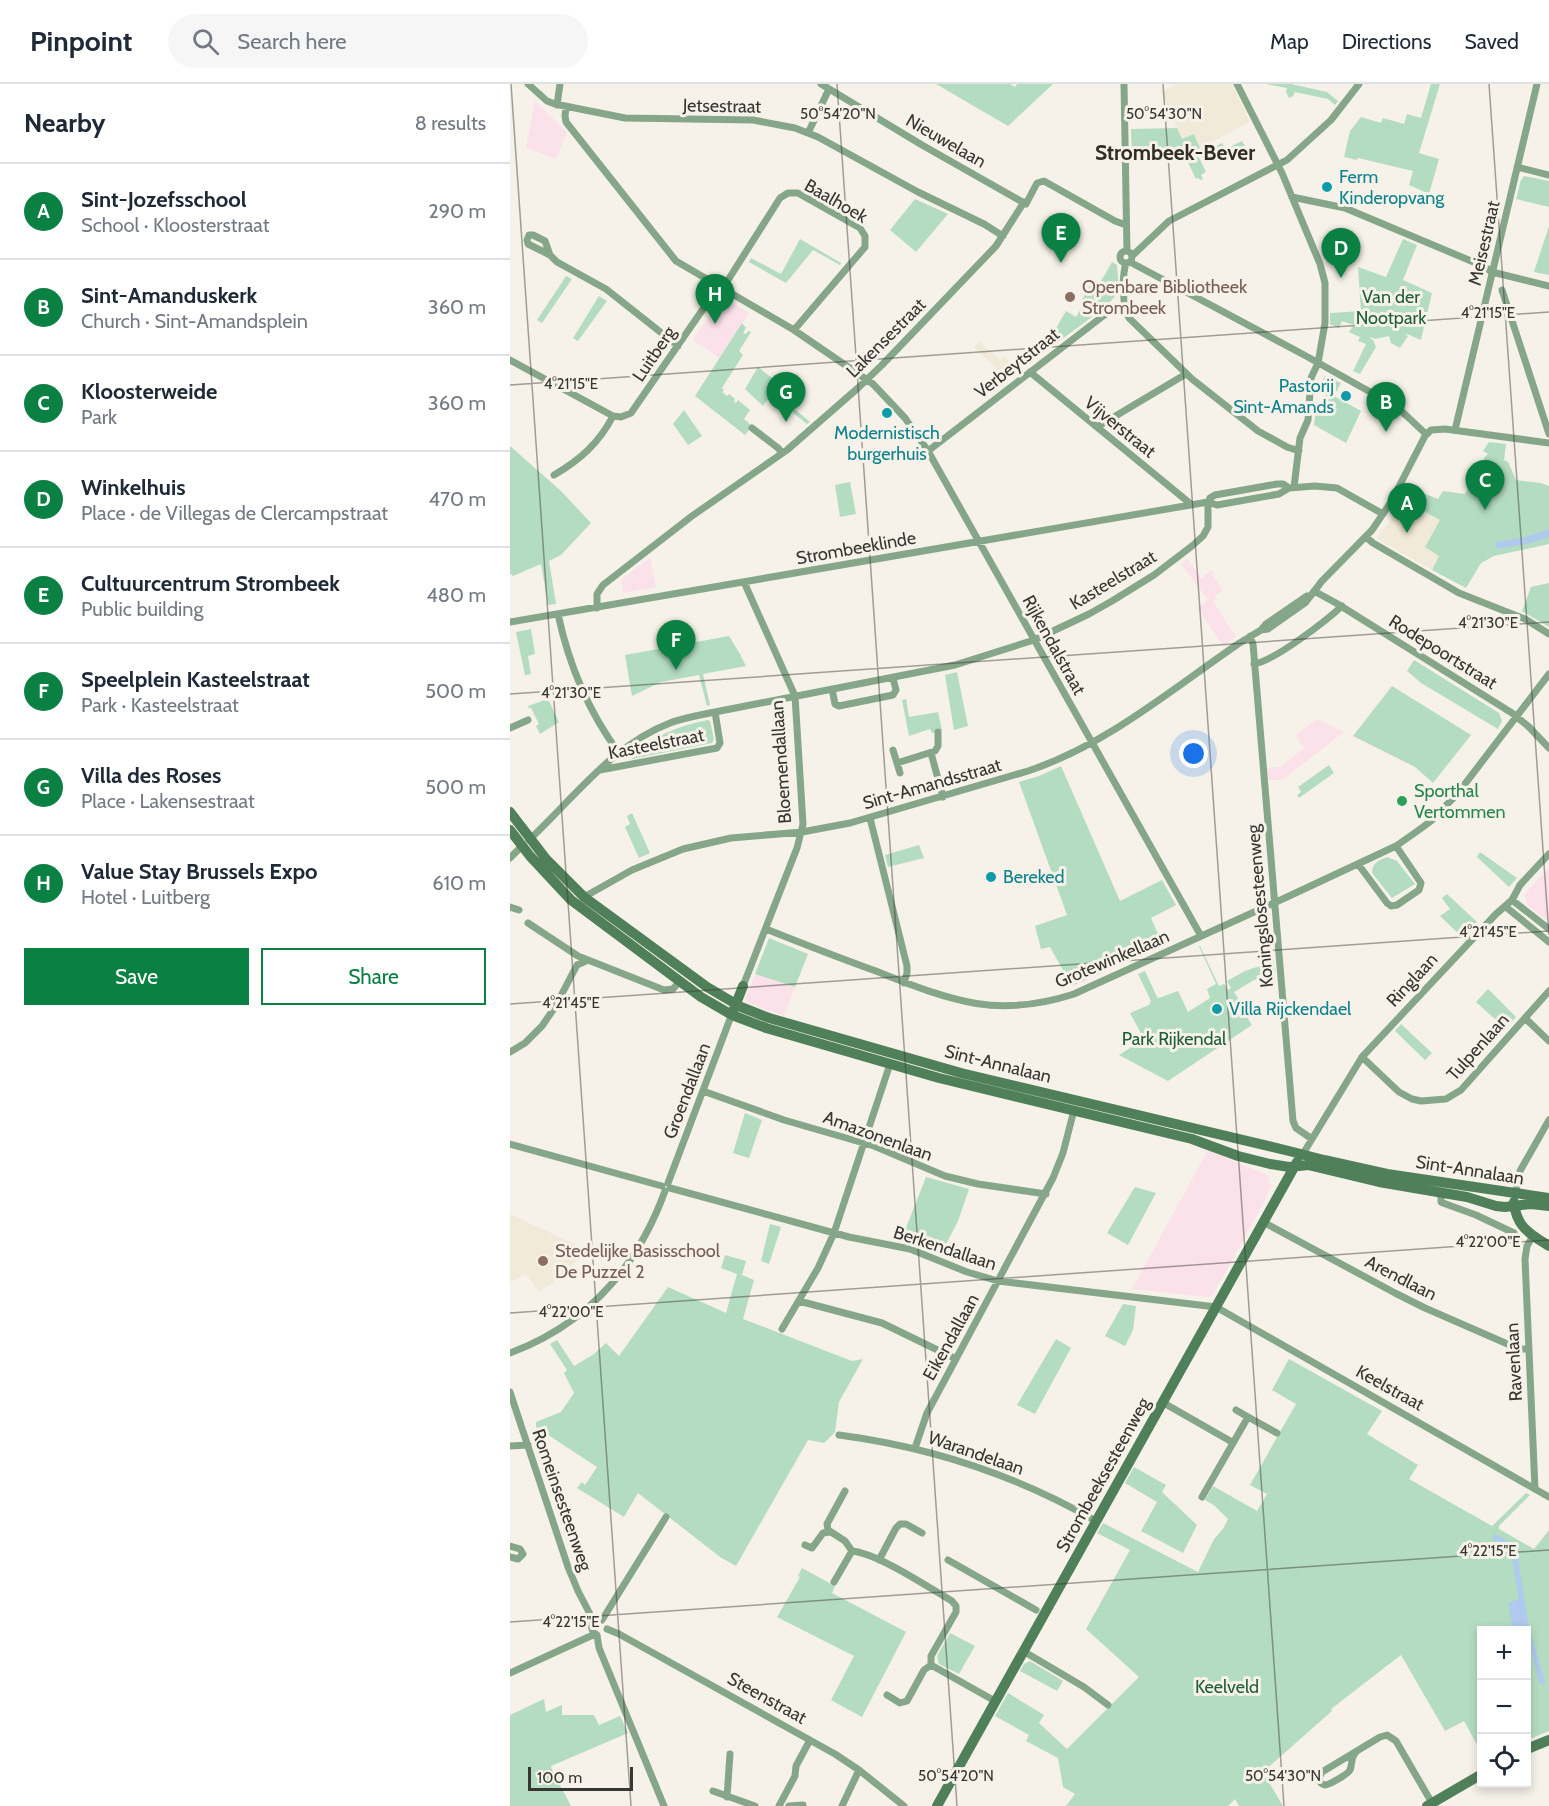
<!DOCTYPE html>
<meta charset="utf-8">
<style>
body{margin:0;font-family:Cabin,sans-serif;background:#f6f6f7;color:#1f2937}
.controls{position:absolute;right:18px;bottom:18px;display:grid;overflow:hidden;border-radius:0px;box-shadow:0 3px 9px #0003}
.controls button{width:54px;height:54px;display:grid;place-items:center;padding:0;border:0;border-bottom:2px solid #e0e1e3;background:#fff;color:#1f2937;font:30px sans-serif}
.scale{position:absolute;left:18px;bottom:15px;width:105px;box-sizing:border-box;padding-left:6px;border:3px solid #383632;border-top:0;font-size:16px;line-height:21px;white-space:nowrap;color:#383632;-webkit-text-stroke:4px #f6f2e9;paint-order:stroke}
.you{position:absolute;left:684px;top:670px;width:21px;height:21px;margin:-15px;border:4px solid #fff;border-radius:50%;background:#1a73e8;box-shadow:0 0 0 9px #1a73e833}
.badge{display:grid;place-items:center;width:39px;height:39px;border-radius:50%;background:#0b8043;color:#fff;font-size:20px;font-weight:700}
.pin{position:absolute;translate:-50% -50px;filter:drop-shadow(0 2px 3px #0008)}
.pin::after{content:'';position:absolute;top:32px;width:21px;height:18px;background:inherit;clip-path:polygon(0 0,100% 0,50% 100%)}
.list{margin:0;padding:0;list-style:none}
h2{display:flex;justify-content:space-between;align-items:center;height:78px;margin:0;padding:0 24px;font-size:26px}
h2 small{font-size:20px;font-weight:400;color:#747a83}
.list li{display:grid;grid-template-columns:39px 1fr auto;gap:18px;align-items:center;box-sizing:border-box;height:96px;padding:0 24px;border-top:2px solid #e0e1e3}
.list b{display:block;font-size:22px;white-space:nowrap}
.list p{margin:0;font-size:20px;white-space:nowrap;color:#747a83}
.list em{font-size:20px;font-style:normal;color:#747a83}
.actions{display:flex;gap:12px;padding:18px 24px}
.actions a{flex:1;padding:14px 0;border:2px solid #0b8043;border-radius:0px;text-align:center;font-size:21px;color:#0b8043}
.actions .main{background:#0b8043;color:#fff}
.icon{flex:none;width:33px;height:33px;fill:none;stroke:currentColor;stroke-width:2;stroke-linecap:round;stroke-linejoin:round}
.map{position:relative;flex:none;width:1039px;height:1722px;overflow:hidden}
header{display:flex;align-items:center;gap:36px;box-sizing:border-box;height:84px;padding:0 30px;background:#fff;border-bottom:2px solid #e0e1e3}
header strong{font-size:28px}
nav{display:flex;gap:33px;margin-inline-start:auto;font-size:21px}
.search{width:420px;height:54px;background:#f6f6f7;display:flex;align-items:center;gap:15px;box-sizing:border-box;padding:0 21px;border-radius:33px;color:#747a83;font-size:22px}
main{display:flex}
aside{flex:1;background:#fff}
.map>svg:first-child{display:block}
</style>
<header>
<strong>Pinpoint</strong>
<div class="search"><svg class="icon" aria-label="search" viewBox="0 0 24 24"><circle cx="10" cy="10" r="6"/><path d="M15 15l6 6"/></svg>Search here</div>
<nav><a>Map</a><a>Directions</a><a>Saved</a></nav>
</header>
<main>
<aside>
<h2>Nearby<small>8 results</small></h2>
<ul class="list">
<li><span class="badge">A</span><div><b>Sint-Jozefsschool</b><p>School · Kloosterstraat</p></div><em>290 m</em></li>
<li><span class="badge">B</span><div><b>Sint-Amanduskerk</b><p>Church · Sint-Amandsplein</p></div><em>360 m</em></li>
<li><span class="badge">C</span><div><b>Kloosterweide</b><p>Park</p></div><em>360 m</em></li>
<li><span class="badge">D</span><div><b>Winkelhuis</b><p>Place · de Villegas de Clercampstraat</p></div><em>470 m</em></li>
<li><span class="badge">E</span><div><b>Cultuurcentrum Strombeek</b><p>Public building</p></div><em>480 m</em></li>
<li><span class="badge">F</span><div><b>Speelplein Kasteelstraat</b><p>Park · Kasteelstraat</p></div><em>500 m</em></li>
<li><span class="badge">G</span><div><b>Villa des Roses</b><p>Place · Lakensestraat</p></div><em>500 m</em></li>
<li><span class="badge">H</span><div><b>Value Stay Brussels Expo</b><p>Hotel · Luitberg</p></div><em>610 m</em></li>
</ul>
<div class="actions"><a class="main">Save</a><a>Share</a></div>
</aside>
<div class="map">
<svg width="1039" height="1722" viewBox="0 0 1039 1722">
<rect width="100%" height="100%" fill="#f6f2e9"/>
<path fill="#fae1ea" d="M25,17L57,48L46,75L16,64Z
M212,213L239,229L209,274L183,256Z
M140,473L146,503L113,509L111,496Z
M677,475L691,494L702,486L704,488L702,491L713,506L705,512L706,515L703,518L726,553L713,561L687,524L698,516L671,480Z
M807,635L834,648L772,696H759L757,684L770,683L794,664L785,651Z
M1039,783V838L1017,821L1015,810Z
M245,890L285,903L274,932L237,919L235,916Z
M698,1066L759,1092L758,1098L762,1101L752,1122L702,1212L698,1213L622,1205Z"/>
<path fill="#f1ead9" d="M668,0H722L740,38L690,64L684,50L672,55L651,8Z
M469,258L490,275H492L495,272L499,276L498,278L504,284L494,292L464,263Z
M893,416L931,436L915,463L930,472L922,486L868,455V452L887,428Z
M0,1130L60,1158L78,1165L47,1196L29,1208L16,1190L0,1198Z"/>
<path fill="#b4dcc0" d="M426,0H500L505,3L507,0H543L498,42Z
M756,0H781L817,8L828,17L825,21L818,15L785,8L783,12L779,14L776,8L777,4Z
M921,0H930L909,69L929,75L919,110L899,101L903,87L848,74L847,76L834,73L840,47L851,33L871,39L873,34L894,40L897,30L911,34Z
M667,44L672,55L684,50L690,64L686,67L696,88L691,91L693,95L691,96L688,94L686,95L675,72L666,74L665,76H622L621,45Z
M732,57L738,67L721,75L719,70L707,76L704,71L696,75L693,69L712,59L716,65Z
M1014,92L1039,97V123L1006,115L1011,96Z
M405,115L438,130L406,168L380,146Z
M1039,142V191L1024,188Z
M290,155L331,179L330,181L303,166L276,199L239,178L241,174L271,190Z
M893,155L907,161L893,196L922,209L911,256L895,249L898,252L890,264L881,259L879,252L865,255L860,253V254L863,256L866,263L850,290L843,287L856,260L848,257L850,253L839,248L844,241L832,237L829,244L820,240V229L851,227L848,183L876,193Z
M602,178L607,181C609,208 612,209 590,226L572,216L581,199H590Z
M56,192L62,195L32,239L27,236Z
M89,212L97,217L68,257L63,254Z
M571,225L581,230L582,233L544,261L539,256L556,227L566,233Z
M232,239L236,244L233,249L236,250L238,247L241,248L229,267L233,271L212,304L214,306L212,308L217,312L219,310L225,315L224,318L226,319L228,316L240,326L234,335L242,342L235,351L185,312Z
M248,283L268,299L263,307L300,338L297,340L261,311L253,322L235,305Z
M815,292L831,299L824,312L851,327L836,359L804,341L807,318H815L816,310L809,308L810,301Z
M174,326L192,352L178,361L163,340Z
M979,358L996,360L994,376L998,378L1006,396L1031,399L1039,402V460L984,472L971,479L956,504L922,486L929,472L915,463L930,436L893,416L900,404L928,415L933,407L955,410L971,382L970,380L975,377L974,374L978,370L973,367Z
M0,362L51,407L81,439L51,471L39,477L46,520L38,521L31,480L3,492L0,489Z
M340,398L346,430L330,433L325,401Z
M1039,499V543L1012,527L1021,503Z
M21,545L25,570L18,572L21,590L15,591L6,548Z
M219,552L230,570L236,582L193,590L200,621L197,622L189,591L151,598L122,612L115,571Z
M904,576L989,629L992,637L988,645L911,599L897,587Z
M447,588L458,642L444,646L435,591Z
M882,602L961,651L923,699L905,683L843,652Z
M38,615L49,638L30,650L26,642L29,640L21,624H19L18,622Z
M396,615L399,633L428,628L432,646L422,649L420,645L399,652L392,616Z
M198,636L200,637L204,655L202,659L122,675L119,672L118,670C142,654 169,641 198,636Z
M819,681L824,689L789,714L787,711L791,708L788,703Z
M551,682L610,817L652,796L666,821L641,834L653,861L562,902L540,863L531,865L525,842L557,831L509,698L529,692Z
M122,729L140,769L129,774L115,743L120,740L117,732Z
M409,761L414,774L378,783L375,771Z
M970,768L1007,794L999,803L967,773Z
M877,773L887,777L905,800L882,814L862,789C862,779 869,776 877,773Z
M937,810L967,838L952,853L930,832L940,825L932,814Z
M259,854L298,870L285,903L245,890Z
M695,859L717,897L735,887L764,877L765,890L744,896L724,908L740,932L738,935L742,941L658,997L609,971L634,955L620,929L639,921L641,917L628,890L635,887L647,913L649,914L668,907L678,928L700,914L697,905L706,900L689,862H690L709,902L714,900L718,906L721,904Z
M978,905L1006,933L996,945L966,918Z
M891,940L922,969L915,976L885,947Z
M235,1029L252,1036L239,1074L223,1069Z
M416,1093L459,1105L448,1137L432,1168L392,1154Z
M625,1103L646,1109L618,1161L597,1149Z
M260,1140L271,1143L259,1180L251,1177Z
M215,1171L236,1177L232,1191L244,1196L233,1235L342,1277L353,1275L329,1318L325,1348L314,1359L298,1356L226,1482L210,1473L128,1409L114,1433L67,1404L72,1398L75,1401L87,1383L26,1343V1338L51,1328L64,1309L54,1289L57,1286L40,1260L47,1256L64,1282L84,1270L96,1259L109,1272L158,1203L216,1229L227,1190L211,1184Z
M613,1220L626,1222L623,1246L615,1262L595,1252Z
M546,1255L561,1264L525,1330L507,1321Z
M779,1275L872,1327L857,1350L908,1381L899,1395L982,1442L1016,1409L1020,1411L989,1442V1445L1024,1465L1039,1446V1647L1017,1656V1546H972L971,1668L954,1637L935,1647L891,1571L821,1625L822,1627L753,1688L773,1722H729L725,1715L718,1722H556L565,1710L553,1703L548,1674L516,1657L519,1651L485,1632L498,1609L534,1631L529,1639L557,1665L629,1593L576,1545L620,1466L587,1449L593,1439L688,1488L704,1455L713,1445L718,1435L705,1422L695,1416L703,1402L747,1427L757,1410L740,1401L786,1320L762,1306Z
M624,1383L656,1401L652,1408L687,1441L673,1469L631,1447L647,1418L615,1399Z
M292,1484L325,1502L322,1509L396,1548L352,1633L321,1616L344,1572L267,1533L290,1493L288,1492Z
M440,1549L465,1562L449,1590L429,1580L427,1572Z
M520,1577L553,1597L547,1607L510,1587L514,1580Z
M34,1615L36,1628L52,1621V1631H84L89,1641L110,1632L118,1649L41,1682L42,1686L61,1722H0V1631Z"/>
<path fill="#b0c9ee" d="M1039,445V453L1017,460L986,465V458L1016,453Z
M985,1450L1006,1462L1019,1544L1035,1598L1034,1601L1029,1599L1017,1546H1002L999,1521V1519L1009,1515L1000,1464L982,1454Z"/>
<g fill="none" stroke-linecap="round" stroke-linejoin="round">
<path stroke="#86a68a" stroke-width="7" d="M18,0L37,17L45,20L115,34L243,36L285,44L308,53L408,108L474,140L493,152
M311,0L412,61L516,120L527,99L534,97L605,137L616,141
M614,0L617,167
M727,0L772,89L810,180L815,199V239L808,279L801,294L798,336L790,354L784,403
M47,21L50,0
M56,23L55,32L56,38L166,177L284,246L363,300L395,334L418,367L691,852
M298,49L319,5
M1007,83L1039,91
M782,113L835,124L973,182L982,188L1039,202
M610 173a6 6 0 1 1 12 0a6 6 0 1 1-12 0Z
M40,171L35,157L23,151H19L17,156L18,160L40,171L47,178L96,205L168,262
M622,172L659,137L777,76L821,36L849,0
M620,178L796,272L887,323L916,350
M616,179C612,192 612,223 619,234L682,295L748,347L777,363L789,367
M213,204L270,114L278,109H288L350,144L355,152V163L284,246
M992,206L1039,350
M0,276L103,332
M520,288L682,421
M587,343L676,290
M242,344L268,364L272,369
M945,346L1027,0
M418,367L593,232C602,226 608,223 617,230
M44,391C70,376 89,359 103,332L111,333L121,329L209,202
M698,418L700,414L705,411L767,400H773L779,404L805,402L827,404L873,430
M698,418L707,421L769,410L779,404
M856,453L863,459L949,509L1015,535L1039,550
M804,507L826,519L1002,629L1019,643L1039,664
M87,524V510L93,501L182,432L277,366L348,304L372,281L486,162L514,118
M48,530C59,582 78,627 109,669
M0,538L698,418
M751,546L756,540L797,512
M740,552L743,560L783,1037L786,1044L802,1055
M744,580C764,577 816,537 832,522
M322,605L325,620L329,622L383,611L386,606L383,594
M0,644L18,636
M383,666L390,689
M421,669L433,713
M387,679L425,667L428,662V648
M90,686L207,664L210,659L205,628
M360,734L397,882V889L394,899
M19,756C63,715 102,661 160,639C173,634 186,632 200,629L445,581L524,556L579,530L602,517L644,491L682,462L693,452L698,443V418
M0,774L12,762
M848,780L877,819L881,822L887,821L909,806L911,799L886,762
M74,813L122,786L173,765L221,754L292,748L340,739L518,687C596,661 661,606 728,560L751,546L758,545L795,519L812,497L862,446L881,418L915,352L921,346L935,345L1039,359
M1002,816L1039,845
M0,823L9,826
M996,823L1039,858
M18,839L68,872L154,906L163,905L170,897
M256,845C291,859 327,873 363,886C438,915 484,936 564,910L777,813L886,762L906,748L921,737L948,709L1039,590
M233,902L287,764L293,740L285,612L234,498
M1015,934L1039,957
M0,968L15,959L32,942L45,923L67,881L76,877
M852,973L889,1008L902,1015L911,1017L936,1015L951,1006L1039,907
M193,1007L274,1036L364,1062L435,1092L468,1100L536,1110
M0,1060L152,1102
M791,1073L852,973L986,830L1002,816L1010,801L1039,770
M158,1099L223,927
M160,1104L339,1153L400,1165L457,1188L488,1197L706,1223L1039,1413
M931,1108V1118L933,1119L966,1131L1004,1149
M1005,1112L1010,1087L1039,1036
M753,1138L885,1209L915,1224L1009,1265H1019
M1023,1152L1017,1162L1015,1175L1025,1405
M289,1217L372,1239L446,1275
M272,1245L308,1184L324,1149L380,980
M0,1269C78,1240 127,1184 155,1107
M0,1308L58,1483L68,1507L81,1532L79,1536L83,1548L87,1551L89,1564L154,1722
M652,1318L722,1358
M726,1326L738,1333
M329,1351C420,1363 506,1391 586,1437
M0,1362L18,1361
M405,1364L417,1329L543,1094L553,1069L564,1026
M335,1407L317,1440L318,1446L335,1457L342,1467C369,1470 416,1502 442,1517L446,1522V1528L421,1572V1581L414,1586L397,1617L390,1619L377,1611
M692,1413L738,1333L767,1349
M295,1461L302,1464L313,1449L320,1448
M0,1462L10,1465L13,1470L8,1475L0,1473
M369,1476L386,1444L390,1440H396L412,1449
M438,1476L526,1526
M324,1498L342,1467
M92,1536L156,1433
M97,1545L109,1550L325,1670L349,1686L394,1722
M513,1567L574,1603L598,1621
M421,1581L485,1617
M0,1589L85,1550
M846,1668C840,1674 843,1679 840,1686C838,1690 819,1701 815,1701C810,1700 810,1698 809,1694L812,1688L870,1653L877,1651L886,1657L922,1719
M203,1707L245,1722
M217,1713L220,1670
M269,1722L285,1692L286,1682L300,1656
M279,1722L293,1721
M332,1722L349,1686"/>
<path stroke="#508059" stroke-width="10" d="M0,728L36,775L74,813L197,903L231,923L259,934L451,989L779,1067L814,1076L877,1090L1039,1114
M0,746L20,772L61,816L191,913L222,931L256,944L429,994L682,1055L728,1072L760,1080L779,1083L798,1081L869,1098L957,1113L986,1122L995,1123L1021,1120L1039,1122
M224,925L233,902
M1004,1118C1006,1143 1020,1150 1039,1162
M1017,1665L1039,1656
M427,1722L787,1078
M917,1722L972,1690"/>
</g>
<path fill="none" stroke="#383632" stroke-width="1.5" stroke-opacity="0.45" d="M1,0L121,1722M327,0L447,1722M653,0L774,1722M979,0L1039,851M0,301L1039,228M0,610L1039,538M0,920L1039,847M0,1229L1039,1156M0,1538L1039,1466"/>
<g fill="#0f9aa8" stroke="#f6f2e9" stroke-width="2">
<circle cx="817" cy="103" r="6"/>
<circle cx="836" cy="312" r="6"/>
<circle cx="377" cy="329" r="6"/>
<circle cx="481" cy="793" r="6"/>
<circle cx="707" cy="925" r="6"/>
</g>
<g fill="#8d6e63" stroke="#f6f2e9" stroke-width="2">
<circle cx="560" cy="213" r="6"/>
<circle cx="33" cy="1177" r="6"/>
</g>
<circle fill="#2e9e5b" stroke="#f6f2e9" stroke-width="2" cx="892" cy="717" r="6"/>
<g text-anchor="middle" stroke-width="6" stroke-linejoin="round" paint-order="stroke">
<g font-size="18" fill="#383632" stroke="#f6f2e9">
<text transform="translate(212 22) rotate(1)" y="6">Jetsestraat</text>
<text transform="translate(436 57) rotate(30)" y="6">Nieuwelaan</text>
<text transform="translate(326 117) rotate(30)" y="6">Baalhoek</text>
<text transform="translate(974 159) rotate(-77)" y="6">Meisestraat</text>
<text transform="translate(376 254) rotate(-45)" y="6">Lakensestraat</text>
<text transform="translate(144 270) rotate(-56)" y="6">Luitberg</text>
<text transform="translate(507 279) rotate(-38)" y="6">Verbeytstraat</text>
<text transform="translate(610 343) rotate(39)" y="6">Vijverstraat</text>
<text transform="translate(346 464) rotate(-10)" y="6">Strombeeklinde</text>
<text transform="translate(603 496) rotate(-31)" y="6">Kasteelstraat</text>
<text transform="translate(544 561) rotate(61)" y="6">Rijkendalstraat</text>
<text transform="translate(933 568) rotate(32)" y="6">Rodepoortstraat</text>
<text transform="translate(146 660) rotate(-11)" y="6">Kasteelstraat</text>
<text transform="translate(271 678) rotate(-94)" y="6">Bloemendallaan</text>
<text transform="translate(422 700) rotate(-16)" y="6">Sint-Amandsstraat</text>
<text transform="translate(750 822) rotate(-95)" y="6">Koningslosesteenweg</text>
<text transform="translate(602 875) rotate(-23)" y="6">Grotewinkellaan</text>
<text transform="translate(902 896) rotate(-47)" y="6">Ringlaan</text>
<text transform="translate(968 963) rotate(-48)" y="6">Tulpenlaan</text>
<text transform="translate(488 980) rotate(14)" y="6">Sint-Annalaan</text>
<text transform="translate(177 1007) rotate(-69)" y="6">Groendallaan</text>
<text transform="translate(368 1052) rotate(20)" y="6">Amazonenlaan</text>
<text transform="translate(960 1086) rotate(9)" y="6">Sint-Annalaan</text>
<text transform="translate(435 1164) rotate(18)" y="6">Berkendallaan</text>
<text transform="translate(891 1194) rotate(27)" y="6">Arendlaan</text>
<text transform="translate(441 1253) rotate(-61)" y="6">Eikendallaan</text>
<text transform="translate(1004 1278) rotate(-93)" y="6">Ravenlaan</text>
<text transform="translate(880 1304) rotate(29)" y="6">Keelstraat</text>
<text transform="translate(466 1369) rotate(19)" y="6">Warandelaan</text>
<text transform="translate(593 1391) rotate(-61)" y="6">Strombeeksesteenweg</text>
<text transform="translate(52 1416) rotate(71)" y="6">Romeinsesteenweg</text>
<text transform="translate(257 1614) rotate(29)" y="6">Steenstraat</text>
</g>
<g font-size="18" fill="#0d838f" stroke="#f6f2e9" text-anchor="start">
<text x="829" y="99">Ferm<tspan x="829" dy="21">Kinderopvang</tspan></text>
<text x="824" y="308" text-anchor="end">Pastorij<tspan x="824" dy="21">Sint-Amands</tspan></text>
<text x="377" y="355" text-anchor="middle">Modernistisch<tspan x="377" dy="21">burgerhuis</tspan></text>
<text x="493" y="799">Bereked</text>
<text x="719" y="931">Villa Rijckendael</text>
</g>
<g font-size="18" fill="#785e54" stroke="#f6f2e9" text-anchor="start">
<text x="572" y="209">Openbare Bibliotheek<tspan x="572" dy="21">Strombeek</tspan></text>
<text x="45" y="1173">Stedelijke Basisschool<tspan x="45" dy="21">De Puzzel 2</tspan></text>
</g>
<g font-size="18" fill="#1e5e39" stroke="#f6f2e9">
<text x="881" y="219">Van der<tspan x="881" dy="21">Nootpark</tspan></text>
<text x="664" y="961">Park Rijkendal</text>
<text x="717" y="1609">Keelveld</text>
</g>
<g font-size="18" fill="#27864d" stroke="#f6f2e9" text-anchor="start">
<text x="904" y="713">Sporthal<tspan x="904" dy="21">Vertommen</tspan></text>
</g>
<g font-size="21" font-weight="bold" fill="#312e26" stroke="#f6f2e9">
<text x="665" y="76">Strombeek-Bever</text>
</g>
</g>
<g font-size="15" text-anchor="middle" fill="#383632" stroke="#f6f2e9" stroke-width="6" stroke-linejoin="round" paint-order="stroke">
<text x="328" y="35">50°54'20"N</text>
<text x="654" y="35">50°54'30"N</text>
<text x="978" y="234">4°21'15"E</text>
<text x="61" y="305">4°21'15"E</text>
<text x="978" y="544">4°21'30"E</text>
<text x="61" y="614">4°21'30"E</text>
<text x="978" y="853">4°21'45"E</text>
<text x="61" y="924">4°21'45"E</text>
<text x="978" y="1163">4°22'00"E</text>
<text x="61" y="1233">4°22'00"E</text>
<text x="978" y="1472">4°22'15"E</text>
<text x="61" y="1543">4°22'15"E</text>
<text x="446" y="1697">50°54'20"N</text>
<text x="773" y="1697">50°54'30"N</text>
</g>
</svg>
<div class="controls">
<button>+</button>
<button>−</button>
<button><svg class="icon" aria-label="locate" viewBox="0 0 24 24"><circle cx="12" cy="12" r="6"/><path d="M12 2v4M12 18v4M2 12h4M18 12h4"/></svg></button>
</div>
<div class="scale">100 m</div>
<div class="you"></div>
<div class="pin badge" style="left:897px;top:449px">A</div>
<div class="pin badge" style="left:876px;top:348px">B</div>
<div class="pin badge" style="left:975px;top:426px">C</div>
<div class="pin badge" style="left:831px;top:194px">D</div>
<div class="pin badge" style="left:551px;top:179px">E</div>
<div class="pin badge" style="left:166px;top:586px">F</div>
<div class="pin badge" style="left:276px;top:338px">G</div>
<div class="pin badge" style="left:205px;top:240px">H</div>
</div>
</main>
